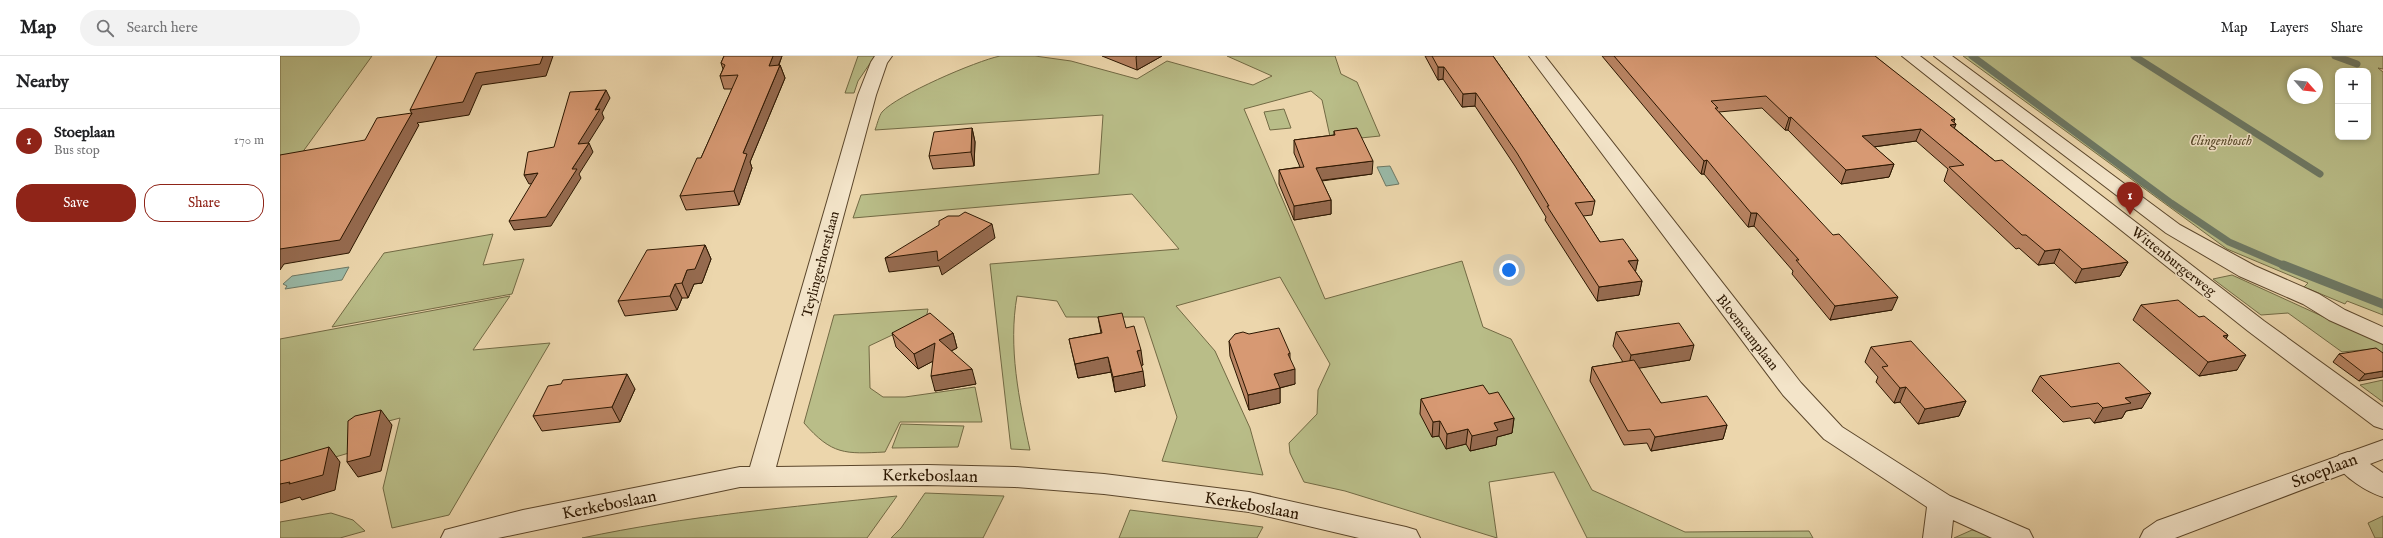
<!DOCTYPE html>
<html lang="en">
<head>
<meta charset="utf-8">
<style>
	body { margin:0; font-family:"IM FELL English",serif; background:#f2f2f2; color:#202124 }
	.controls { position:absolute; right:12px; top:12px; display:grid; overflow:hidden; border-radius:8px; box-shadow:0 2px 6px #0003 }
	.controls button { width:36px; height:36px; display:grid; place-items:center; padding:0; border:0; border-bottom:1px solid #e0e0e0; background:#fff; color:#202124; font:20px sans-serif }
	.compass { position:absolute; left:2007px; top:12px; width:36px; height:36px; border-radius:50%; background:#fff; box-shadow:0 2px 6px #0003; rotate:117deg }
	.you { position:absolute; left:1229px; top:214px; width:14px; height:14px; margin:-10px; border:3px solid #fff; border-radius:50%; background:#1a73e8; box-shadow:0 0 0 6px #1a73e833 }
	.badge { display:grid; place-items:center; width:26px; height:26px; border-radius:50%; background:#8f2418; color:#fff; font-size:13px; font-weight:700 }
	.pin { position:absolute; translate:-50% -33px; filter:drop-shadow(0 1px 2px #0008) }
	.pin::after { content:''; position:absolute; top:21px; width:14px; height:12px; background:inherit; clip-path:polygon(0 0,100% 0,50% 100%) }
	.list { margin:0; padding:0; list-style:none }
	h2 { display:flex; justify-content:space-between; align-items:center; height:52px; margin:0; padding:0 16px; font-size:17px }
	h2 small { font-size:13px; font-weight:400; color:#757577 }
	.list li { display:grid; grid-template-columns:26px 1fr auto; gap:12px; align-items:center; box-sizing:border-box; height:64px; padding:0 16px; border-top:1px solid #e0e0e0 }
	.list b { display:block; font-size:15px; white-space:nowrap }
	.list p { margin:0; font-size:13px; white-space:nowrap; color:#757577 }
	.list em { font-size:13px; font-style:normal; color:#757577 }
	.actions { display:flex; gap:8px; padding:12px 16px }
	.actions a { flex:1; padding:9px 0; border:1px solid #8f2418; border-radius:16px; text-align:center; font-size:14px; color:#8f2418 }
	.actions .main { background:#8f2418; color:#fff }
	.icon { flex:none; width:22px; height:22px; fill:none; stroke:currentColor; stroke-width:2; stroke-linecap:round; stroke-linejoin:round }
	.map { position:relative; flex:none; width:2103px; height:482px; overflow:hidden }
	header { display:flex; align-items:center; gap:24px; box-sizing:border-box; height:56px; padding:0 20px; background:#fff; border-bottom:1px solid #e0e0e0 }
	header strong { font-size:19px }
	nav { display:flex; gap:22px; margin-inline-start:auto; font-size:14px }
	.search { width:280px; height:36px; background:#f2f2f2; display:flex; align-items:center; gap:10px; box-sizing:border-box; padding:0 14px; border-radius:22px; color:#757577; font-size:15px }
	main { display:flex }
	aside { flex:1; background:#fff }
	.map>svg:first-child { display:block }
	.green { fill:#b9bd88; stroke:#726a44; fill-rule:evenodd }
	.water { fill:#99b9a7; stroke:#6d7864 }
	.lines { fill:none; stroke-linecap:round; stroke-linejoin:round }
	.stream-far1 { stroke:#6d7864; stroke-width:7 }
	.stream { stroke:#6d7864; stroke-width:9 }
	.minor-casing { stroke:#5b462b; stroke-width:2 }
	.tertiary-casing { stroke:#5b462b; stroke-width:2 }
	.minor { fill:#f3e4c9; fill-rule:evenodd }
	.tertiary { fill:#f3e4c9; fill-rule:evenodd }
	.wall { fill:#b98463; stroke:#2b1600 }
	.shaded-wall { fill:#966b50; stroke:#2b1600 }
	.building { fill:#d79973; stroke:#2b1600 }
	.labels { text-anchor:middle; stroke-width:3; stroke-linejoin:round; paint-order:stroke }
	.park-label { font-size:14px; font-style:italic; fill:#564829; stroke:#f3e4c9 }
	.street-label { font-size:14px; fill:#2b1600; stroke:#f3e4c9 }
	.near-street-label { font-size:17px; fill:#2b1600; stroke:#f3e4c9 }
</style>
</head>
<body>
<header>
<strong>Map</strong>
<div class="search"><svg class="icon" aria-label="search" viewBox="0 0 24 24"><circle cx="10" cy="10" r="6"/><path d="M15 15l6 6"/></svg>Search here</div>
<nav><a>Map</a><a>Layers</a><a>Share</a></nav>
</header>
<main>
<aside>
<h2>Nearby<small></small></h2>
<ul class="list">
<li><span class="badge">1</span><div><b>Stoeplaan</b><p>Bus stop</p></div><em>170 m</em></li>
</ul>
<div class="actions"><a class="main">Save</a><a>Share</a></div>
</aside>
<div class="map">
<svg width="2103" height="482" viewBox="0 0 2103 482">
	<rect width="100%" height="100%" fill="#ecd6ac"/>
	<filter id="stains"><feTurbulence type="fractalNoise" baseFrequency=".005" numOctaves="4"/><feColorMatrix values="0 0 0 0 .2 0 0 0 0 .09 0 0 0 0 .02 0 0 0 .5 -.17"/></filter>
	<radialGradient id="worn" r=".72"><stop offset=".6" stop-color="#630" stop-opacity="0"/><stop offset="1" stop-color="#630" stop-opacity=".3"/></radialGradient>
	<!-- green -->
	<path class="green" d="M0,0H92L14,108L0,110Z
		M578,0H595L578,25L574,37H565Z
		M720,0H755L791,5L857,23L887,5L973,29L992,20L947,0H1055L1061,18L1077,26L1100,80L1051,85L1042,44L1031,35L964,53L1045,243L1182,205L1203,271L1231,283L1312,434L1405,476L1529,475L1533,482H1307L1274,416L1209,426L1217,482L1065,435L1024,426L1010,397L1009,387L1037,358L1038,334L1050,308L1000,221L896,250L935,295L970,372L983,419L882,405L897,361L864,261H786L777,245L737,240C728,291 739,344 750,394L731,393L710,208L899,193L852,138L573,162L581,139L819,118L823,59L595,74C597,69 599,60 602,56C617,39 696,5 720,0Z
		M1683,0H2103V13L2098,12L2103,16V259L2067,245L2065,248L2024,231L2028,227L1947,193ZM2058,15H2088V81H2058ZM2013,18H2037V42H2013Z
		M1004,53L1011,72L990,74L984,56Z
		M213,178L203,209L244,203L232,238L52,271L104,197Z
		M1952,219L2079,277L2096,283L2103,289V302L2092,293L2062,296L2008,257L1981,259L1933,223Z
		M230,240L193,294L270,287L169,459L112,472L103,432L120,362L75,374L69,397L0,417V283Z
		M648,253L646,263L589,290L590,332L603,341H625L695,331L702,366H620L605,396C565,398 552,399 524,367L554,259Z
		M2103,324V346L2080,329Z
		M621,368L684,370L678,391L612,392Z
		M645,437L724,440L703,482H611L621,472Z
		M617,440L587,482H302C405,460 511,451 617,440Z
		M850,454L983,471L977,482H839Z
		M51,457L73,464L85,475L60,482H0V466Z
		M2103,460V482H2095L2088,467Z
		M1692,474L1721,482H1674Z"/>
	<!-- water -->
	<path class="water" d="M1110,110L1119,128L1106,130L1097,111Z
		M69,211L62,224L5,233L7,230L3,228L12,220Z"/>
	<g class="lines">
		<!-- stream-far1 -->
		<path class="stream-far1" d="M1692,0L1891,147L1949,186L2005,210
			M1854,0L2040,118
			M2055,0L2077,8"/>
		<!-- stream -->
		<path class="stream" d="M2003,209L2103,248"/>
		<!-- minor casing -->
		<g class="minor-casing">
			<path id="minor" d="M595,0H612L607,7L596,39L496,411L647,409L735,411L824,418L969,436L1126,471L1136,474L1140,482H1079L969,456L824,438L735,431L647,429L460,431L218,482H161L165,474L243,454L460,411H470L578,39L591,6Z
				M1249,0H1265L1521,327L1562,371L1670,440L1749,474L1753,482H1712L1673,464L1671,482H1643L1647,451L1544,383L1503,339Z
				M1622,0H1640L1984,265L2103,351V373L2094,370L1968,275Z
				M2068,396L2077,399L2103,417V441C2087,436 2063,421 2055,406L2059,399Z"/>
		</g>
		<!-- tertiary casing -->
		<g class="tertiary-casing">
			<path id="tertiary" d="M1654,0H1672L1900,169L1975,210L2039,238L2065,254L2103,271V288L2049,264L2023,248L1959,220L1886,177Z
				M2103,384V403L1895,482H1860L1864,474L1877,465Z"/>
		</g>
		<!-- minor -->
		<use href="#minor" class="minor"/>
		<!-- tertiary -->
		<use href="#tertiary" class="tertiary"/>
	</g>
	<!-- wall -->
	<path class="wall" d="M444,0H502L499,9H500L505,22L470,106L472,112L459,149L406,154L400,140L421,102L452,33H444L440,20L443,13L441,7Z
		M822,0H882L857,14Z
		M1145,0H1213L1315,145L1312,159L1303,160L1320,186L1358,204L1355,215L1362,225L1359,239L1317,245L1265,164L1266,161L1235,110L1195,50L1182,51L1163,23L1158,24Z
		M1322,0H1595L1676,68L1674,72L1715,105L1848,206L1840,220L1795,227L1774,207L1758,209L1739,192L1736,193L1664,125L1668,113L1636,85L1594,91L1614,108L1609,121L1561,128L1508,74H1505L1482,52L1439,56L1612,254L1550,264L1512,218L1513,215L1474,170L1468,171L1424,118H1421L1402,96Z
		M692,72L695,86L694,110L653,113L649,100Z
		M1054,75L1092,118L1042,125L1051,144V158L1014,164L999,128V114L1020,111L1014,97V84L1054,79Z
		M425,189L431,203L422,227L414,228L408,242H402L397,254L345,260L338,245Z
		M1861,249L1919,261L1948,279L1946,283L1957,314L1919,320L1853,264Z
		M818,261L846,272L863,309H861L865,330L835,336L831,316L798,322L789,283L821,277Z
		M1336,276L1410,304L1358,312L1381,347L1447,369L1443,383L1371,395L1367,387L1344,389L1310,325L1312,311L1343,306L1333,290Z
		M612,277H673L677,292L671,295L696,328L655,335L653,305L638,313L616,291Z
		M949,285L1010,297V303L1015,328L1000,332V347L969,354L950,300Z
		M1591,291L1686,345L1679,360L1638,368L1620,346L1614,347L1596,326L1598,321L1585,306Z
		M2103,297L2079,325L2053,306L2059,298Z
		M1760,320L1862,352L1846,355L1842,362L1814,367L1810,362L1783,366L1752,335Z
		M355,333L340,366L262,375L253,360Z
		M1209,338L1234,362L1232,377L1217,381L1216,389L1190,395L1186,388L1166,393L1159,380L1152,381L1140,358L1141,343Z"/>
	<!-- shaded-wall -->
	<path class="shaded-wall" d="M263,0H273L266,20L202,29L189,59L137,67L139,69L69,197L4,208L0,214V193L132,58L130,54L196,17Z
		M493,0H502L493,23L489,10Z
		M857,0H882L857,14L856,1Z
		M500,9L505,22L470,106L472,112L459,149L454,135L463,97Z
		M1158,11H1164L1163,23L1158,24Z
		M326,34L330,42L322,57L324,62L302,97L298,88Z
		M1196,37L1195,50L1182,51L1183,38Z
		M1511,61L1508,74H1505L1509,62Z
		M1675,63L1673,69L1676,68L1671,81V64Z
		M692,72L695,86L694,110L691,96Z
		M1641,73L1636,85L1578,93L1582,80Z
		M309,87L313,96L299,118L301,122L271,170L234,174L229,165L292,113Z
		M1427,104L1424,118H1421L1424,105Z
		M1093,105L1092,118L1036,125V112Z
		M1614,108L1609,121L1561,128L1566,114Z
		M258,117L263,126L249,128L244,119Z
		M1051,144V158L1014,164V150Z
		M1471,157H1477L1474,170L1468,171Z
		M712,168L715,182L662,219L659,210L609,216L605,202Z
		M425,189L431,203L422,227L414,228L408,242L402,227L407,214Z
		M1780,193L1774,207L1758,209L1765,195Z
		M1358,204L1355,218L1348,205Z
		M1848,206L1840,220L1795,227L1802,213Z
		M1362,225L1359,239L1317,245L1319,231Z
		M395,228L402,242L397,254L390,240Z
		M1618,241L1612,254L1550,264L1555,250Z
		M673,277L677,292L663,299L659,284Z
		M1948,279L1939,294L1943,280Z
		M655,287L659,302L638,313L634,298Z
		M1414,289L1410,304L1348,314L1351,299Z
		M861,294L863,309L859,310L857,295Z
		M1966,299L1957,314L1919,320L1928,306Z
		M828,301L831,316L798,322L795,308Z
		M692,313L696,328L655,335L651,320Z
		M1015,313V328L995,333L994,318Z
		M863,315L865,330L835,336L833,321Z
		M2103,315V321L2079,325L2085,318Z
		M347,318L355,333L340,366L332,351Z
		M1626,331L1620,346L1614,347L1620,332Z
		M1000,332V347L969,354L968,339Z
		M1871,337L1862,352L1846,355L1842,362L1814,367L1823,352L1845,342Z
		M1686,345L1679,360L1638,368L1645,353Z
		M101,354L112,369L101,415L78,421L67,406Z
		M1234,362L1232,377L1217,381L1216,389L1190,395L1192,380L1214,367Z
		M1160,365L1159,380L1152,381L1153,366Z
		M1447,369L1443,383L1371,395L1375,381Z
		M1188,373L1186,388L1166,393L1167,378Z
		M49,391L60,406L55,434L22,444L20,441L0,447V428Z"/>
	<!-- building -->
	<path class="building" d="M157,0H263L260,8L196,17L183,46L130,54Z
		M444,0H493L489,10L500,9L463,97L467,98L454,135L400,140L417,102H421L458,19L440,20L445,9L441,7Z
		M1152,0H1213L1315,145L1295,147L1320,186L1343,183L1358,204L1348,205L1362,225L1319,231L1267,150H1269L1237,97L1196,37L1183,38L1164,11H1158Z
		M1334,0H1595L1675,63L1671,64L1676,68L1670,69L1715,105L1722,104L1848,206L1802,213L1780,193L1765,195L1746,179H1742L1669,111L1684,109L1641,73L1582,80L1614,108L1566,114L1511,61L1509,62L1486,40L1431,45L1438,52H1435L1553,179L1559,178L1618,241L1555,250L1516,204H1519L1477,157H1471L1427,104L1424,105L1405,83Z
		M326,34L315,54L320,53L298,88L309,87L292,113H297L266,161L229,165L258,117L244,119L248,96L274,91L290,36Z
		M132,57L60,184L0,193V99L85,84L97,62Z
		M692,72L691,96L649,100L654,76Z
		M1077,72L1093,105L1036,112L1051,144L1014,150L999,114L1024,111L1014,84L1055,79L1054,75Z
		M685,156L712,168L658,205L657,195L605,202L659,169V165L668,160H679Z
		M425,189L415,213L407,214L402,227L395,228L390,240L338,245L367,194Z
		M1898,244L1919,261L1924,260L1948,279L1943,280L1966,299L1928,306L1861,249Z
		M650,257L673,277L659,284L692,313L651,320L655,287L634,298L612,277Z
		M842,257L846,272L854,270L861,294L857,295L863,315L833,321L828,301L795,308L789,283L822,277L818,261Z
		M1399,267L1414,289L1351,299L1336,276Z
		M999,272L1010,297L1008,298L1015,313L994,318L1000,332L968,339L949,285L955,278L963,276L969,278Z
		M1631,285L1686,345L1645,353L1626,331L1620,332L1602,311L1608,310L1591,291Z
		M2096,292L2103,297V315L2085,318L2059,298Z
		M1354,304L1381,347L1427,340L1447,369L1375,381L1370,373L1348,375L1312,311Z
		M1839,307L1871,337L1845,342L1851,347L1823,352L1818,347L1791,351L1760,320Z
		M347,318L332,351L253,360L268,330L281,328L283,324Z
		M1203,329L1209,338L1218,336L1234,362L1214,367L1218,374L1192,380L1188,373L1167,378L1160,365L1153,366L1141,343Z
		M101,354L90,400L67,406L68,365L75,360Z
		M49,391L43,419L9,428L10,426L0,428V405Z"/>
	<g class="labels">
		<!-- park labels -->
		<g class="park-label">
			<text x="1941" y="89">Clingenbosch</text>
		</g>
		<!-- street labels -->
		<g class="street-label">
			<text transform="translate(1894 205) rotate(38)" y="5">Wittenburgerweg</text>
			<text transform="translate(540 208) rotate(-75)" y="5">Teylingerhorstlaan</text>
			<text transform="translate(1468 276) rotate(52)" y="5">Bloemcamplaan</text>
		</g>
		<!-- near-street labels -->
		<g class="near-street-label">
			<text transform="translate(2044 414) rotate(-21)" y="6">Stoeplaan</text>
			<text transform="translate(650 419) rotate(1)" y="6">Kerkeboslaan</text>
			<text transform="translate(329 448) rotate(-11)" y="6">Kerkeboslaan</text>
			<text transform="translate(972 449) rotate(10)" y="6">Kerkeboslaan</text>
		</g>
	</g>
	<rect width="100%" height="100%" filter="url(#stains)"/>
	<rect width="100%" height="100%" fill="url(#worn)"/>
</svg>
<div class="controls">
<button>+</button>
<button>−</button>
</div>
<svg class="compass" viewBox="-18 -18 36 36"><path d="M0-13l5 13h-10z" fill="#e53935"/><path d="M0 13l5-13h-10z" fill="#757577"/></svg>
<div class="you"></div>
<div class="pin badge" style="left:1850px;top:159px">1</div>
</div>
</main>
</body>
</html>
